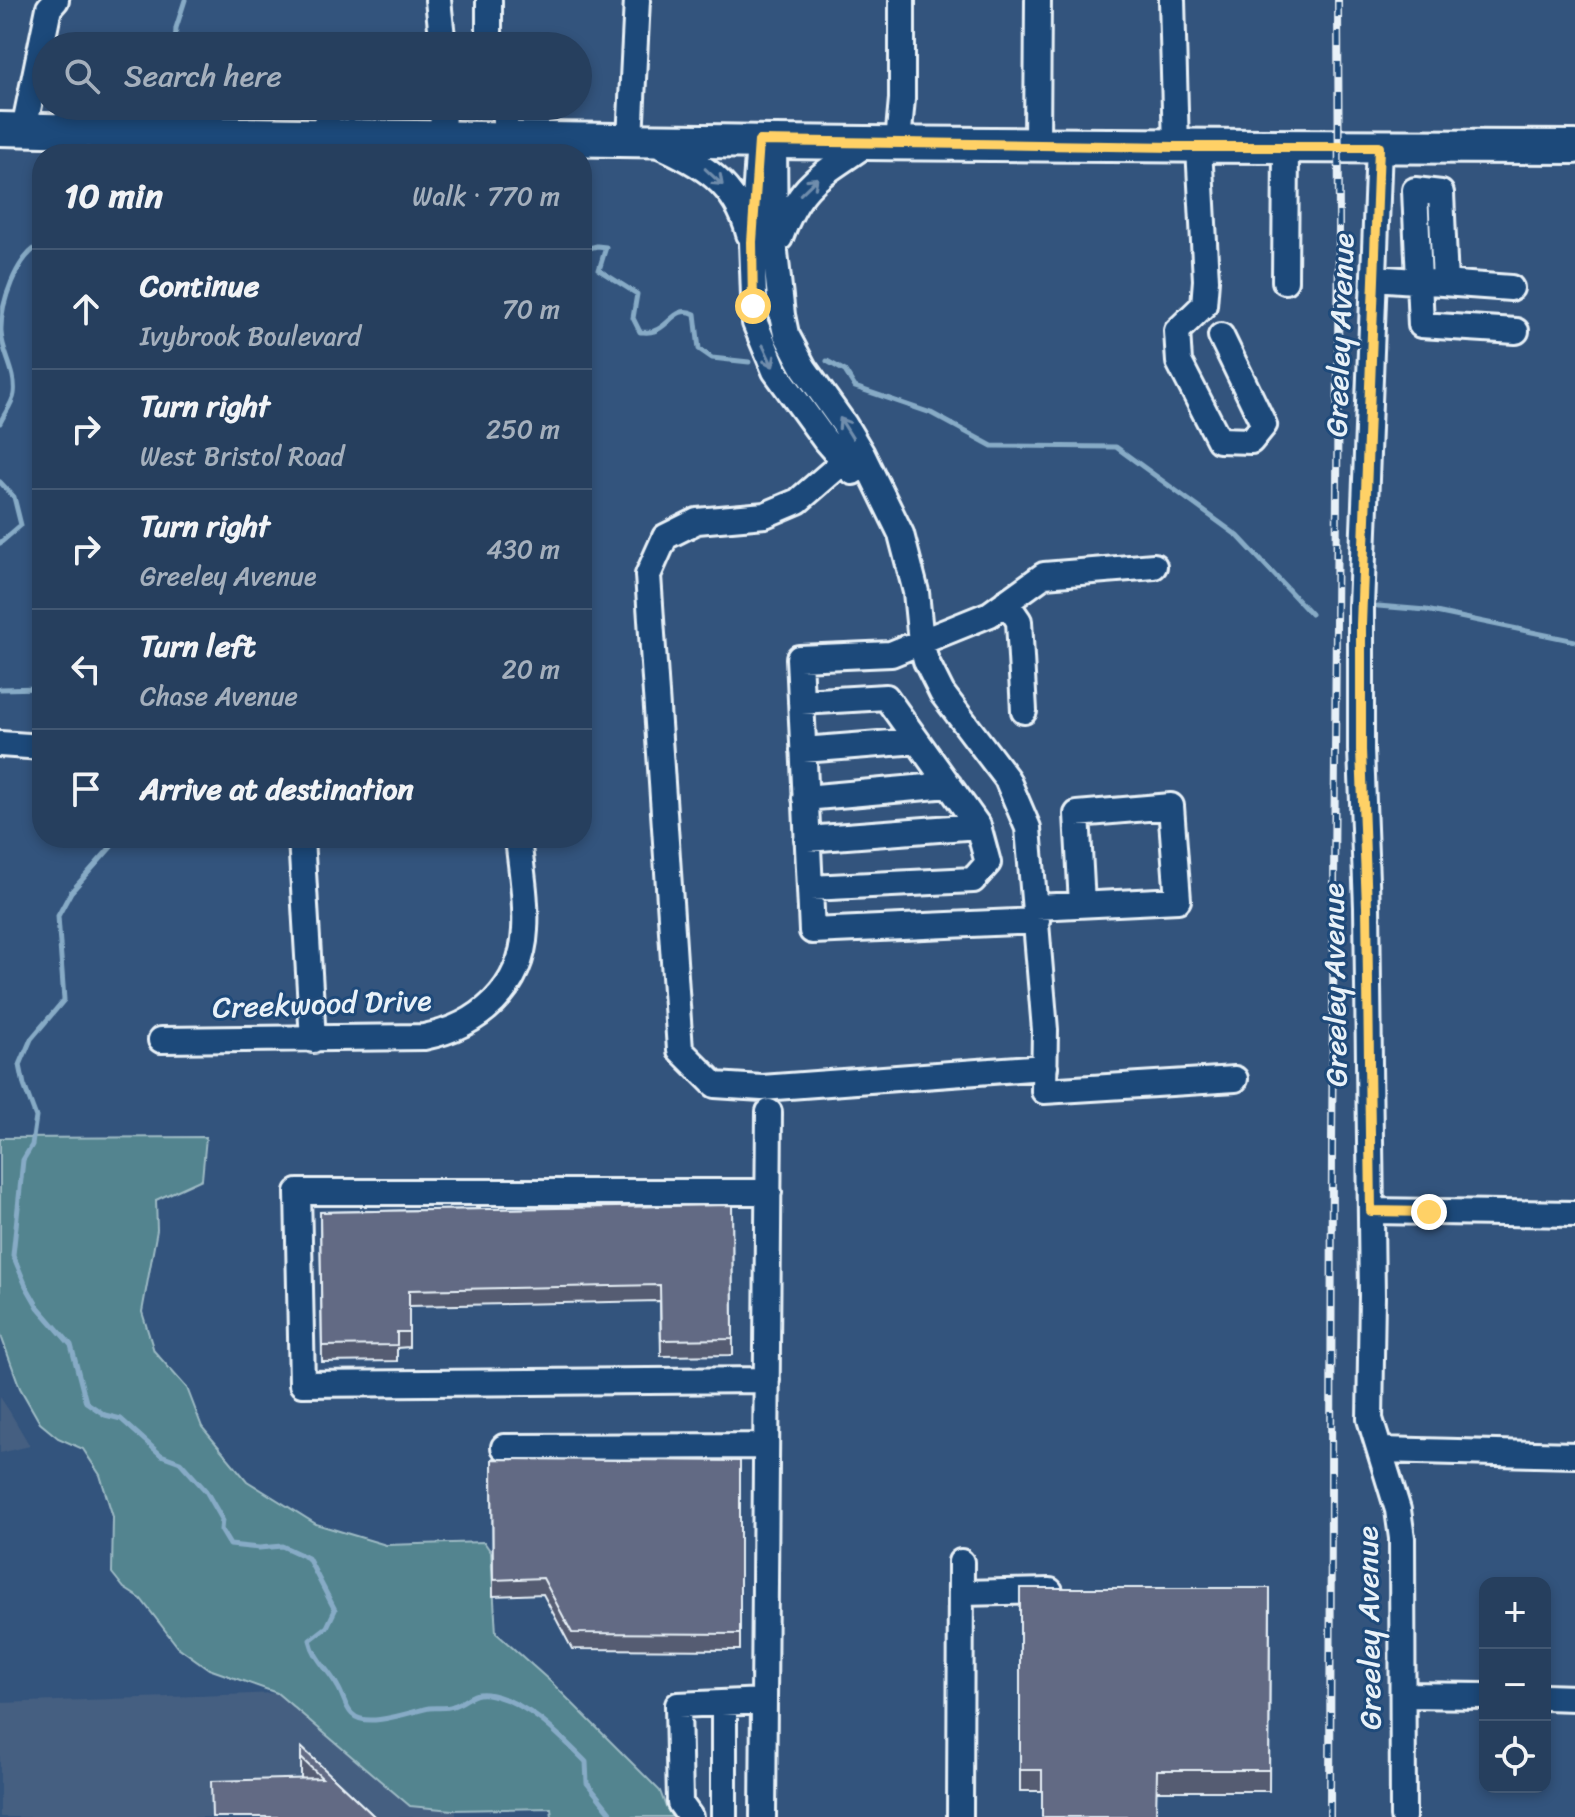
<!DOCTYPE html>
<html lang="en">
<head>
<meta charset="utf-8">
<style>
	body { margin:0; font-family:Sriracha,sans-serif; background:#2e4664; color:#f1f3f6 }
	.controls { position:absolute; right:24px; bottom:24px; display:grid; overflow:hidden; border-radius:16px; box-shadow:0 4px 12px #0003 }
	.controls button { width:72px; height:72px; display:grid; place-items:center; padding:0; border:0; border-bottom:2px solid #425873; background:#263f5e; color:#f1f3f6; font:40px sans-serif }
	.stop { position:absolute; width:24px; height:24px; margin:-18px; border:6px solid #ffd166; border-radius:50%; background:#fff }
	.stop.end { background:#ffd166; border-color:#fff; box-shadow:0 2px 8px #0008 }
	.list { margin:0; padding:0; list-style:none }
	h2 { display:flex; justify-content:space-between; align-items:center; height:104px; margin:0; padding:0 32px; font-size:34px }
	h2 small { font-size:26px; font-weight:400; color:#a4afbc }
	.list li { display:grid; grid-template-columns:52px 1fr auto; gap:24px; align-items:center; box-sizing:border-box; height:120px; padding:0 32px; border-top:2px solid #425873 }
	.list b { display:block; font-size:30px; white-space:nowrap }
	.list p { margin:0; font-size:26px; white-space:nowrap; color:#a4afbc }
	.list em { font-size:26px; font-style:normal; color:#a4afbc }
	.icon { flex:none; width:44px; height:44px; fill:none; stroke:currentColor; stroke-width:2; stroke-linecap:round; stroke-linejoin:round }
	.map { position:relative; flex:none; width:1575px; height:1817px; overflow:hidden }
	.search { position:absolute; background:#263f5e; box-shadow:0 4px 12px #0003; left:32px; top:32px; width:560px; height:88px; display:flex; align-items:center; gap:20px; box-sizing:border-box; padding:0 28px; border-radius:44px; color:#a4afbc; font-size:30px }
	.panel { position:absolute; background:#263f5e; box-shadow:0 4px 12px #0003; left:32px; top:144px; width:560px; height:704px; border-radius:32px }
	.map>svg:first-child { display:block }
	.built { fill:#445e81 }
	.green { fill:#52848f; stroke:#9dbac4; stroke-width:2 }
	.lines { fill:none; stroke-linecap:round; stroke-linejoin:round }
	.stream { stroke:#87abc6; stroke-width:5 }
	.minor-casing { stroke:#e8f1f8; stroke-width:30 }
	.major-casing { stroke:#e8f1f8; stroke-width:38 }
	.minor { stroke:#1f4a7a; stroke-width:24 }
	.major { stroke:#1f4a7a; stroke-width:32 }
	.rail-casing { stroke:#e8f1f8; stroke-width:8 }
	.rail { stroke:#1f4a7a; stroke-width:5; stroke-dasharray:15; stroke-linecap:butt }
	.wall { fill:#545c72; stroke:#e8f1f8; stroke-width:2 }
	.building { fill:#626b84; stroke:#e8f1f8; stroke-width:2 }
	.oneway { stroke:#6f8dac }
	.route { stroke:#ffd166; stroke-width:10 }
	.labels { text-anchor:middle; stroke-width:6; stroke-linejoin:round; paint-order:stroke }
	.street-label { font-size:30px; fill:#e8f1f8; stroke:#1f4a7a }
</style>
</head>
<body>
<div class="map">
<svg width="1575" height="1817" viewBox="0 0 1575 1817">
	<rect width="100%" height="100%" fill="#33547d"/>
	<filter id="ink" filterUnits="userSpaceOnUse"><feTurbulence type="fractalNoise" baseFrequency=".0125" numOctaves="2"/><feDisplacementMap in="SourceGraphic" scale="16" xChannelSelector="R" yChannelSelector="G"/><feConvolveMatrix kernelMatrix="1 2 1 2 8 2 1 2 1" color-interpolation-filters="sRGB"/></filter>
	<g filter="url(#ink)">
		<!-- built -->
		<path class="built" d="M0,1397L10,1412L30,1446L0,1453Z
			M277,1693L410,1806L456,1810V1817H0V1703Z"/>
		<!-- green -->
		<path class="green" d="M206,1137L202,1179L156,1200L157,1230L142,1312L154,1351L187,1388L202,1427L247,1481L316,1524L386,1545L484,1542L491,1552L496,1633L551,1682L660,1791L666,1807L672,1817H552L551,1808L452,1810L410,1806L277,1693L209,1669L178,1647L141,1599L124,1588L112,1573L113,1517L100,1475L83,1449L58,1438L40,1423L20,1388L0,1333V1138Z"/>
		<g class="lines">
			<!-- stream -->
			<path class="stream" d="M175,46L176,28L185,0
				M170,106L173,120
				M196,149L238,154
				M153,154L161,149L171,148
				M589,248L597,246L606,247L599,270L637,294L633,318L640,332C645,332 650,333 654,331C670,326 676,304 695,314L699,349L712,358L749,362
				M827,361L845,371L855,387L931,413L992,446L1116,447L1238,536L1311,614
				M0,423C4,414 13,403 14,394C17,372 2,353 1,332C0,305 16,256 42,244
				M0,482L14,497L21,525L0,543
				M1378,606L1426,610L1575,641
				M0,689L42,688
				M112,838L111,847L71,892L58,916L64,1000L31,1039L20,1065L24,1085L36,1117L32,1145L23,1160L13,1255L26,1286L38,1307L71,1345L86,1402L105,1415L121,1419L161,1455L180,1462L206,1491L222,1519L221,1530L230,1545L259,1548L282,1546L308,1558L335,1610L327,1627L310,1640C314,1659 329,1670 338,1687C343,1695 345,1707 352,1714C366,1729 410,1712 429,1708C436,1707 446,1709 453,1706C469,1701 471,1690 492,1695C530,1704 559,1735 586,1762L587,1783L614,1817"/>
			<!-- minor casing -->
			<g class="minor-casing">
				<path id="minor" d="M438,0L443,46
					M489,0V36L495,46
					M1172,0L1176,147
					M325,106L332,154
					M505,106V138
					M24,129L49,8L56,0
					M442,138L443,106
					M630,139L637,0
					M759,141L752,242L755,323L775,371L825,440L853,472
					M774,141L775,252L782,315L786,334L804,368L844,424L862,454L901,534L916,592L921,642L926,661L942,693L1007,779L1028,828L1045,1030L1044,1091L1235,1079
					M898,142L902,99V0
					M657,144C702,164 736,183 749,234
					M1037,144L1038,0
					M1199,147L1206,280L1204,305L1177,331L1179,362L1219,440L1251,441L1264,425L1221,336
					M1379,147L1361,607V750L1367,907L1372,1296L1370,1419L1398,1510L1402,1538L1403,1817
					M780,238C801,180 823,175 869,142
					M1374,278L1511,288
					M1285,281L1286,148
					M1445,283L1441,193L1415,190L1421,325L1516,331
					M843,462L798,501L765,515L697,521L665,537L648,575L680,1050L715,1085L762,1088L1045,1067
					M1006,602L1019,621L1024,711
					M801,702L886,697L978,826L988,863L973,880L810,888
					M0,744L42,747
					M803,750L917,741
					M805,798L949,785
					M301,838L313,1040
					M807,839L978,826
					M1036,907L1178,900L1171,806L1077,814L1082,904
					M1037,921L812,931L799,658L891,654L990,614L1044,575L1154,566
					M161,1040L424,1037C479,1026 522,989 525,930C527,900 521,868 518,838
					M1371,1211L1575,1214
					M767,1380L302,1384L298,1192H769
					M504,1447L766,1446
					M1380,1450L1575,1455
					M961,1593L1050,1591
					M1403,1695L1485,1696
					M1545,1697L1575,1698
					M724,1703V1817
					M690,1817L680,1803L678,1705L764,1701
					M763,1817L769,1112
					M960,1817L961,1562"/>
			</g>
			<!-- major casing -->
			<g class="major-casing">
				<path id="major" d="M0,129C525,141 1050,146 1575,147"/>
			</g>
			<!-- minor -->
			<use href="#minor" class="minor"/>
			<!-- major -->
			<use href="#major" class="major"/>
			<!-- rail casing -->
			<g class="rail-casing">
				<path id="rail" d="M1330,1817L1332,1148L1339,228L1338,0"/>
			</g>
			<!-- rail -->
			<use href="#rail" class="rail"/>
		</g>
		<!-- wall -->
		<path class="wall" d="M732,1205L733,1355L661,1356L660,1301L409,1306V1347L397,1348V1361L322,1362L320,1212Z
			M492,1459L740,1461V1650L572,1649L543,1594L493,1596Z
			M1020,1588H1270L1269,1791H1020Z
			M301,1747L375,1817L301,1778Z"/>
		<!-- building -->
		<path class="building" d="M732,1205L733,1339L661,1340L660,1285L409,1290V1332H397V1345L322,1346L320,1212Z
			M492,1459L740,1461V1634L572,1633L543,1578L493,1580Z
			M1020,1588H1270L1269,1770H1157L1156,1817H1042V1770H1020Z
			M301,1747L375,1817H212L211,1781L322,1778L301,1758Z"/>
		<!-- one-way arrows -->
		<defs><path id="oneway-shaft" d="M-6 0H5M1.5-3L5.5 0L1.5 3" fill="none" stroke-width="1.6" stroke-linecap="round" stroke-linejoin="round" transform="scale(2)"/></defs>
		<g class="oneway">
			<use href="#oneway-shaft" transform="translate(714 177) rotate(43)"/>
			<use href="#oneway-shaft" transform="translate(809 186) rotate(-44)"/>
			<use href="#oneway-shaft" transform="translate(768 356) rotate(65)"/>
			<use href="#oneway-shaft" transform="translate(846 428) rotate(-122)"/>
		</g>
	</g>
	<g class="lines" filter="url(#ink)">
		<!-- route -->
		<path class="route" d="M753,306L752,242L759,141L1176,147H1379L1361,625V750L1367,907L1371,1211L1429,1212"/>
	</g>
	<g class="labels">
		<!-- street labels -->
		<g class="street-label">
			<text transform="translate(1340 335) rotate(-88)" y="10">Greeley Avenue</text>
			<text transform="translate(1335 985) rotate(-91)" y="10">Greeley Avenue</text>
			<text transform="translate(322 1004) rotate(-2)" y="10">Creekwood Drive</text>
			<text transform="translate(1369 1628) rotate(-91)" y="10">Greeley Avenue</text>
		</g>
	</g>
</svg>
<div class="controls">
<button>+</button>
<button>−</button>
<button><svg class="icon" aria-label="locate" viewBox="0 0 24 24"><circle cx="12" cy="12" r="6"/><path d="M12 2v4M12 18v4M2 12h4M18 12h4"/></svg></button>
</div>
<div class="stop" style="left:753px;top:306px"></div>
<div class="stop end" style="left:1429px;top:1212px"></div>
<div class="search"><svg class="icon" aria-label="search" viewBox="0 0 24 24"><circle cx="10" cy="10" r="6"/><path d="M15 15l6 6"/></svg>Search here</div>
<section class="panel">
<h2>10 min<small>Walk · 770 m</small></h2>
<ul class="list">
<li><svg class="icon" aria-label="ahead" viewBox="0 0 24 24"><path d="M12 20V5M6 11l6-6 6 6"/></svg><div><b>Continue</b><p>Ivybrook Boulevard</p></div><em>70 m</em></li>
<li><svg class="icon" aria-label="right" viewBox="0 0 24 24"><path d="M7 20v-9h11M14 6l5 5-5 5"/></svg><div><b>Turn right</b><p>West Bristol Road</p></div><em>250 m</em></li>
<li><svg class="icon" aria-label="right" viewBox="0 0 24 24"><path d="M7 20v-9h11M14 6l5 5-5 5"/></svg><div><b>Turn right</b><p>Greeley Avenue</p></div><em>430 m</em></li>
<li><svg class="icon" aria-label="left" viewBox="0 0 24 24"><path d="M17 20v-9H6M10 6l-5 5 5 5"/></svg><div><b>Turn left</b><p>Chase Avenue</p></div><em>20 m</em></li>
<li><svg class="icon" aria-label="arrive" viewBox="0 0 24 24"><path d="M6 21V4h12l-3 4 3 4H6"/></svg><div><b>Arrive at destination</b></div></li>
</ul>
</section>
</div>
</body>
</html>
